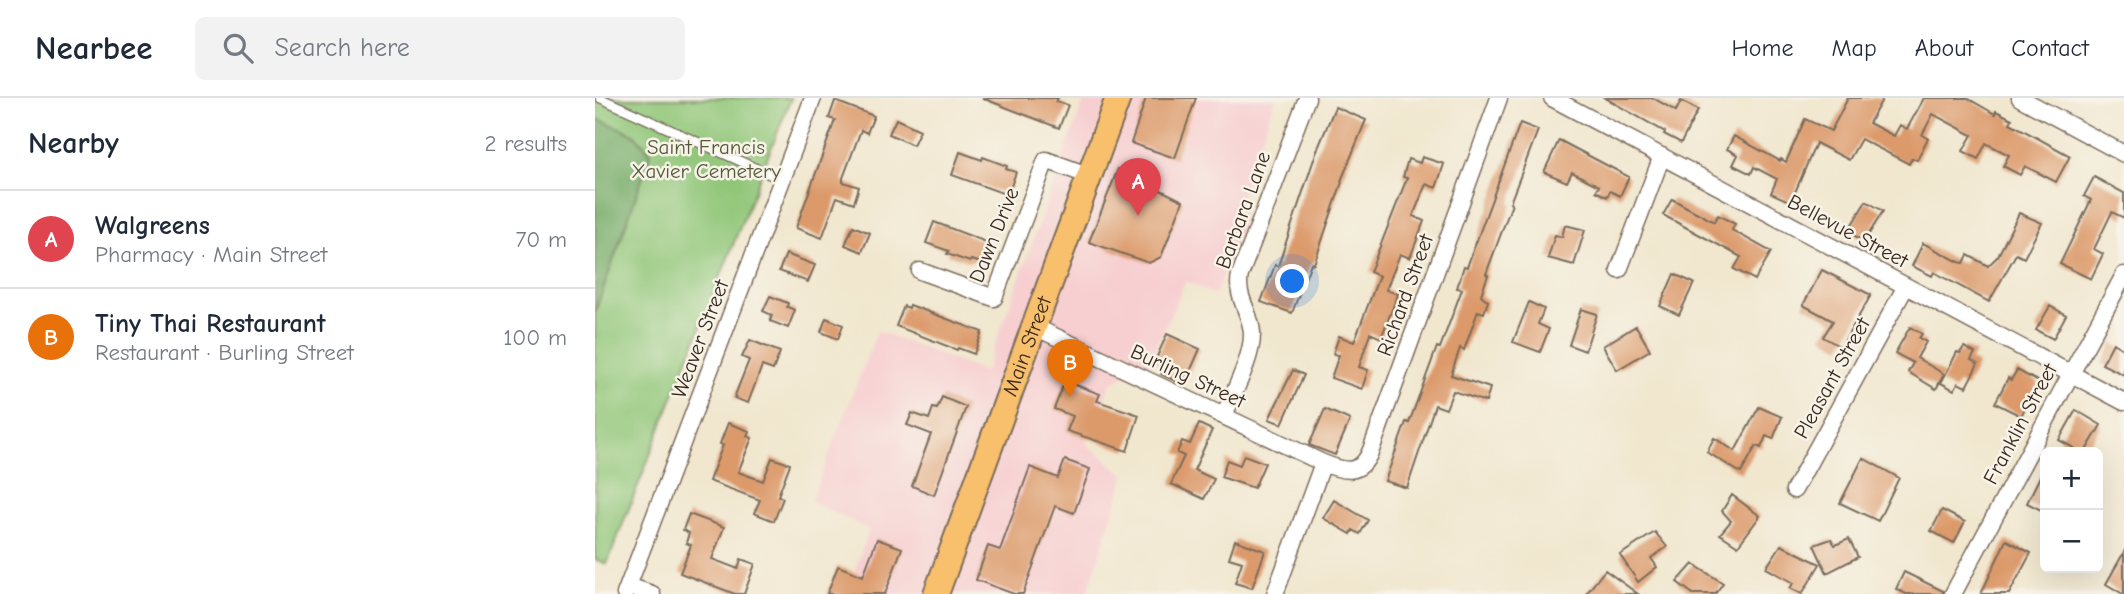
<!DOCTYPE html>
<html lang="en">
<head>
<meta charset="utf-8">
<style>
	body { margin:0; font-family:"Comic Neue",sans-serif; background:#f2f2f3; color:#1f2937 }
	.controls { position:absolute; right:21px; bottom:21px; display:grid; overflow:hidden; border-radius:10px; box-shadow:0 7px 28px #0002 }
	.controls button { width:63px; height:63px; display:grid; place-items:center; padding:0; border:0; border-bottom:2px solid #e0e1e3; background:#fff; color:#1f2937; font:35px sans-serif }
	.you { position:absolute; left:698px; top:184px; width:24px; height:24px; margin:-18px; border:5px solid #fff; border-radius:50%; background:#1a73e8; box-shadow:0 0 0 10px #1a73e833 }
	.badge { display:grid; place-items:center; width:46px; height:46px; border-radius:50%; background:#c8321e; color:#fff; font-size:23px; font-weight:700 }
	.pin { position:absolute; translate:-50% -58px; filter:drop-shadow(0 2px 4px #0008) }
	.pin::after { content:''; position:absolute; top:37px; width:24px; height:21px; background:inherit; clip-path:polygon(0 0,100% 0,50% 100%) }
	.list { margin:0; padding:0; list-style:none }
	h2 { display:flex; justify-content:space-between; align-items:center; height:91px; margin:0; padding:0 28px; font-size:30px }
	h2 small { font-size:23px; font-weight:400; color:#747a83 }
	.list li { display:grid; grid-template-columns:46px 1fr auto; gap:21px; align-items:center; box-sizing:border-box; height:98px; padding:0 28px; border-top:2px solid #e0e1e3 }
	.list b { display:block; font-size:26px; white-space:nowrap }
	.list p { margin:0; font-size:23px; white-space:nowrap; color:#747a83 }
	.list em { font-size:23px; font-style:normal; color:#747a83 }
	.icon { flex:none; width:38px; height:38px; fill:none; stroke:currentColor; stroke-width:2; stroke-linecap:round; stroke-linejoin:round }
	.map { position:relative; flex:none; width:1529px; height:496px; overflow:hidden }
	header { display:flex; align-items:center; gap:42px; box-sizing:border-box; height:98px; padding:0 35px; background:#fff; border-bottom:2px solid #e0e1e3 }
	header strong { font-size:33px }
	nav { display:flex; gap:38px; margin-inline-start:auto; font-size:24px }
	.search { width:490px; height:63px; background:#f2f2f3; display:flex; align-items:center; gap:18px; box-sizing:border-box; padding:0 24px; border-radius:10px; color:#747a83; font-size:26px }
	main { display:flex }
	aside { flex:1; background:#fff }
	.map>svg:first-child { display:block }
	.built { fill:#f7cfd0 }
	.green { fill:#90c678; stroke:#66784b; stroke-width:2 }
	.forest { fill:#74ab68; stroke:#586a43; stroke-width:2 }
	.building { fill:#dc9a6b }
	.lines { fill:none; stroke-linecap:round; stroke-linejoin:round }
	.lane-casing { stroke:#7b6c5c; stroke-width:11 }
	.street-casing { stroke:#7b6c5c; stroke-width:19 }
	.primary-casing { stroke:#7b6c5c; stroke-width:28 }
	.lane { stroke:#fff; stroke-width:8 }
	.street { stroke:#fff; stroke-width:16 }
	.primary { stroke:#f8bf6c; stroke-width:24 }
	.labels { text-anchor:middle; stroke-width:5; stroke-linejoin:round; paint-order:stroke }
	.park-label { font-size:21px; fill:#545939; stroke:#f7f3e8 }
	.street-label { font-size:21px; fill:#3b2a1e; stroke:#f7f3e8 }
</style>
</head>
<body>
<header>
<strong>Nearbee</strong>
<div class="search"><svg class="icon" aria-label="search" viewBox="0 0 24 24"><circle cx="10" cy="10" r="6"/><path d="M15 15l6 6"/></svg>Search here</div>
<nav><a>Home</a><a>Map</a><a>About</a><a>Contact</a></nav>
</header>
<main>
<aside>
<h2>Nearby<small>2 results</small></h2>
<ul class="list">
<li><span class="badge" style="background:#e0444e">A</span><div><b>Walgreens</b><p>Pharmacy · Main Street</p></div><em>70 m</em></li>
<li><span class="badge" style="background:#e8710a">B</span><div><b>Tiny Thai Restaurant</b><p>Restaurant · Burling Street</p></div><em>100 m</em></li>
</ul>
</aside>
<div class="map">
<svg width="1529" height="496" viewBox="0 0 1529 496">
	<rect width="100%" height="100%" fill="#f7f3e8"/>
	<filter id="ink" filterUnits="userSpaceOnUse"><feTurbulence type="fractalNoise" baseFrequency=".0143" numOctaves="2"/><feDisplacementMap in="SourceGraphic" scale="14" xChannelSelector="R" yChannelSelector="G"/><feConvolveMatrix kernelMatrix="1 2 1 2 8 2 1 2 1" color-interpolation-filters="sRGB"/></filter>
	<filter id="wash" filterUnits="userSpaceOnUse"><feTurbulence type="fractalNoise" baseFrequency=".00686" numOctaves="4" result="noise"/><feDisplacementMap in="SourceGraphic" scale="28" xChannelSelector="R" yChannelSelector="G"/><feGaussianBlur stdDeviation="1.57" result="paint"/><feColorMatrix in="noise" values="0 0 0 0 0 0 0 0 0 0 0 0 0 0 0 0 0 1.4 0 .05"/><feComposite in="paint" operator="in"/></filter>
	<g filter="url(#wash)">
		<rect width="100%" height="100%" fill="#f1e7cf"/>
		<!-- built -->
		<path class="built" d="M490,0H681L646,98L647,127L620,197L591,183L553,267L516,284L491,345L530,377L492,496H264L253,492L274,432L216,403L282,233L390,274Z"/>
		<!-- green -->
		<path class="green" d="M0,0H196L12,466L0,461V214L56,55L39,36L0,20Z"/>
		<!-- forest -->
		<path class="forest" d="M0,20L39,36L56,55L0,214Z"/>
		<g id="blocks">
			<!-- building -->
			<path class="building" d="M387,0H463L461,3L473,7L464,30Z
				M551,0H601L580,60L536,45Z
				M1010,0H1058L1081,13L1086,3L1103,12L1086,45L1069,36L1070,34Z
				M1253,0H1288L1274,25L1299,38L1305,27L1312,31L1329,0H1372L1400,16L1401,13L1417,21L1415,25L1475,58L1461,84L1430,68L1425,77L1408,68L1414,57L1391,45L1383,61L1368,53L1377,37L1338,16L1327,37L1333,40L1322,62L1317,60L1314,66L1266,41L1254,62L1221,45L1196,104L1176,95L1182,81L1159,69L1156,76L1138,67L1143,57L1132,51L1139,38L1185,63L1186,61L1191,64L1210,21L1236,33Z
				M240,3L279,18L272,35L266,32L248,80V84L264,89L259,105L242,99L227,140L201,130L240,22L234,20Z
				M740,9L771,22L746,83L747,84L719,166L716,165L697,215L666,204L680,167L683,168L721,55Z
				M301,21L325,32L318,47L294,36Z
				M925,25L943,32L915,105L917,106L891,176L893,177L886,197L893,203L889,215L883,213L869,252L865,250L856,277L895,290L891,304L858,293L851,311L840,307L812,390L790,383L811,324L814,325L842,249L845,250L867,191L862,190L869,168L872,169Z
				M964,42L1034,79L1025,98L1015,93L1012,99L1001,93L1004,88L977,74L972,84L949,74Z
				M365,54L387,62L388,59L412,68L411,71L421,74L413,97L357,77Z
				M827,59L849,66L841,90L831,86L818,118L829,123L815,160L805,156L791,192L803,196L786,240L775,235L764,269L773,272L767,291L736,280L744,257L738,256L744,238L759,244L784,178L775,174L812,80L808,79L813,61L825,65Z
				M523,71L588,103L566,159L554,165L494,144Z
				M1499,79L1529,95V120L1517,114L1499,151L1508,156L1496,181L1465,166L1496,102L1489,98Z
				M1077,101L1119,124L1123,117L1140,126L1137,132L1176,154L1160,182L1139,171L1146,159L1068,117Z
				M1271,103L1288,113L1269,144L1253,133Z
				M1424,115L1447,125L1429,160L1421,156L1394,204L1339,174L1337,178L1317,168L1328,145L1364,164L1369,165L1373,157L1393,168L1403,158Z
				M339,124L394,145L387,165L376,162L375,164L352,156L354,153L331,145Z
				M970,127L990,132L979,167L953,160L960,137L967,139Z
				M258,128L275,135L267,154L250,147Z
				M191,156L220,167L213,184L184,173Z
				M1227,172L1276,197L1246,249L1228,239L1238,223L1208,207Z
				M1079,176L1099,185L1084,217L1065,208Z
				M175,198L193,205L192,209L200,212L193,230L175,223L177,217L168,213Z
				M934,204L949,211L943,226L954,231L945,254L918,244Z
				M315,207L387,234L379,256L363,250L362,252L301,228L309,208L314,210Z
				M1455,208L1471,217L1458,241L1441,232Z
				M986,211L1002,216L990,253L974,247Z
				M231,220L248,227L243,241L226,234Z
				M1041,228L1055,252L1022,272L1008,248Z
				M1315,229L1327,236L1324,240L1331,244L1322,260L1349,276L1341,291L1313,274L1318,265L1300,255Z
				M572,236L605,251L589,287L566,276L570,268L560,263Z
				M155,242L185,254L178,272L167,268L153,305L139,300L154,262L147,259Z
				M1518,245L1529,252V277L1507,266Z
				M1369,249L1380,255L1376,262L1383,266L1371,289L1363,285L1359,292L1346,285L1362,254L1365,255Z
				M698,272L709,277L687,326L674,321Z
				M1422,272L1444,284L1426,318L1400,305L1413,280L1416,282Z
				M470,283L505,296L502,303L544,317L532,353L472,333L478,318L459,311Z
				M347,299L371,309L339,397L317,388L336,336L312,327L317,315L334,321L338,310L342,311Z
				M1164,309L1187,319L1178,341L1171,338L1166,350L1161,348L1146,375L1112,354L1119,340L1140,353Z
				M730,311L755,322L740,357L714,347Z
				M1481,312L1506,327L1490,354H1486L1464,342Z
				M133,325L154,333L152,338L157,340L143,374L168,383L177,360L195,366L183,398L188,400L179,423L159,415L165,402L114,383L128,347L125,346Z
				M604,326L617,332L599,372L619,381L609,401L576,386L589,358L582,355L587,343L595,346Z
				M649,357L670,365L659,390L626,379L632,362L645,367Z
				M1268,360L1304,380L1283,423L1245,405Z
				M470,362L495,371L479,415L460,408L428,496H419L381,482L393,448L405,452L435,369L463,380Z
				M1450,368V414L1432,405Z
				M1137,397L1165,418L1143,448L1125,436L1136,423L1127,413Z
				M739,402L773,422L765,436L758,432L756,436L728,420Z
				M1347,412L1370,424L1359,445L1336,433Z
				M94,416L129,429L117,461L143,471L146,461L160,466L149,496H140L85,475L96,447L91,445L94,435L88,432Z
				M1060,434L1072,449L1056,460L1062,469L1043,484L1025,457Z
				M282,441L307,450L290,496H232L243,468L268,478Z
				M1236,441L1240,447L1254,441L1263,459L1232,475L1219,447Z
				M640,442L670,453L657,490L640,485L647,464L634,460Z
				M1411,442L1436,455L1414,496H1386Z
				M1186,447L1225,466L1207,496L1195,490L1199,485L1171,470Z
				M1529,454V496H1528L1511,486Z
				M1098,466L1128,485L1120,496H1098L1082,484Z
				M1010,472L1043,496H991Z
				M1309,474L1348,493V496H1311L1301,491Z"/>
		</g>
	</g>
	<g filter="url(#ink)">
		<use href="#blocks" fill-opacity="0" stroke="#7b6c5c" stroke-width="2"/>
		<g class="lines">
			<!-- lane casing -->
			<g class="lane-casing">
				<path id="lane" d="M5,0L187,82"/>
			</g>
			<!-- street casing -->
			<g class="street-casing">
				<path id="street" d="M957,0L1529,304
					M1425,0L1529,56
					M1024,172L1067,58
					M325,173L399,200L451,62L495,78
					M440,229L728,365C750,374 766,378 776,352L904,0
					M629,318C638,295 658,259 657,235C656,214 640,199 645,177L712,0
					M1199,392L1311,188
					M33,488L57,496
					M30,496L218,0
					M680,496L728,365
					M1358,496L1529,177"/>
			</g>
			<!-- primary casing -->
			<g class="primary-casing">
				<g id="primary">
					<path id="s1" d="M341,496L523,0"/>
				</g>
			</g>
			<!-- lane -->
			<use href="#lane" class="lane"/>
			<!-- street -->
			<use href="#street" class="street"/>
			<!-- primary -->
			<use href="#primary" class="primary"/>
		</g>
	</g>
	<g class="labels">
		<!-- park labels -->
		<g class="park-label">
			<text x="111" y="56">Saint Francis<tspan x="111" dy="24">Xavier Cemetery</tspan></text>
		</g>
		<!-- street labels -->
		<g class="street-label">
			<text transform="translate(648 112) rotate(-70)" y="7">Barbara Lane</text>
			<text transform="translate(1253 133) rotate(28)" y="7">Bellevue Street</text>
			<text transform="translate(399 137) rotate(-68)" y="7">Dawn Drive</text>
			<text transform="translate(810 197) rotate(-70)" y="7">Richard Street</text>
			<text transform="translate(105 241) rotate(-69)" y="7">Weaver Street</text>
			<text dy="7" stroke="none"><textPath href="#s1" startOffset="264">Main Street</textPath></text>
			<text transform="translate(593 278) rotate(25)" y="7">Burling Street</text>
			<text transform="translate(1237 280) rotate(-61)" y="7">Pleasant Street</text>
			<text transform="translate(1425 326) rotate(-62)" y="7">Franklin Street</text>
		</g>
	</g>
</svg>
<div class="controls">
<button>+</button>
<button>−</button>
</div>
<div class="you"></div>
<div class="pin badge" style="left:543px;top:118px;background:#e0444e">A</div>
<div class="pin badge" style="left:475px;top:299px;background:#e8710a">B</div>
</div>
</main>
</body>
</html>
